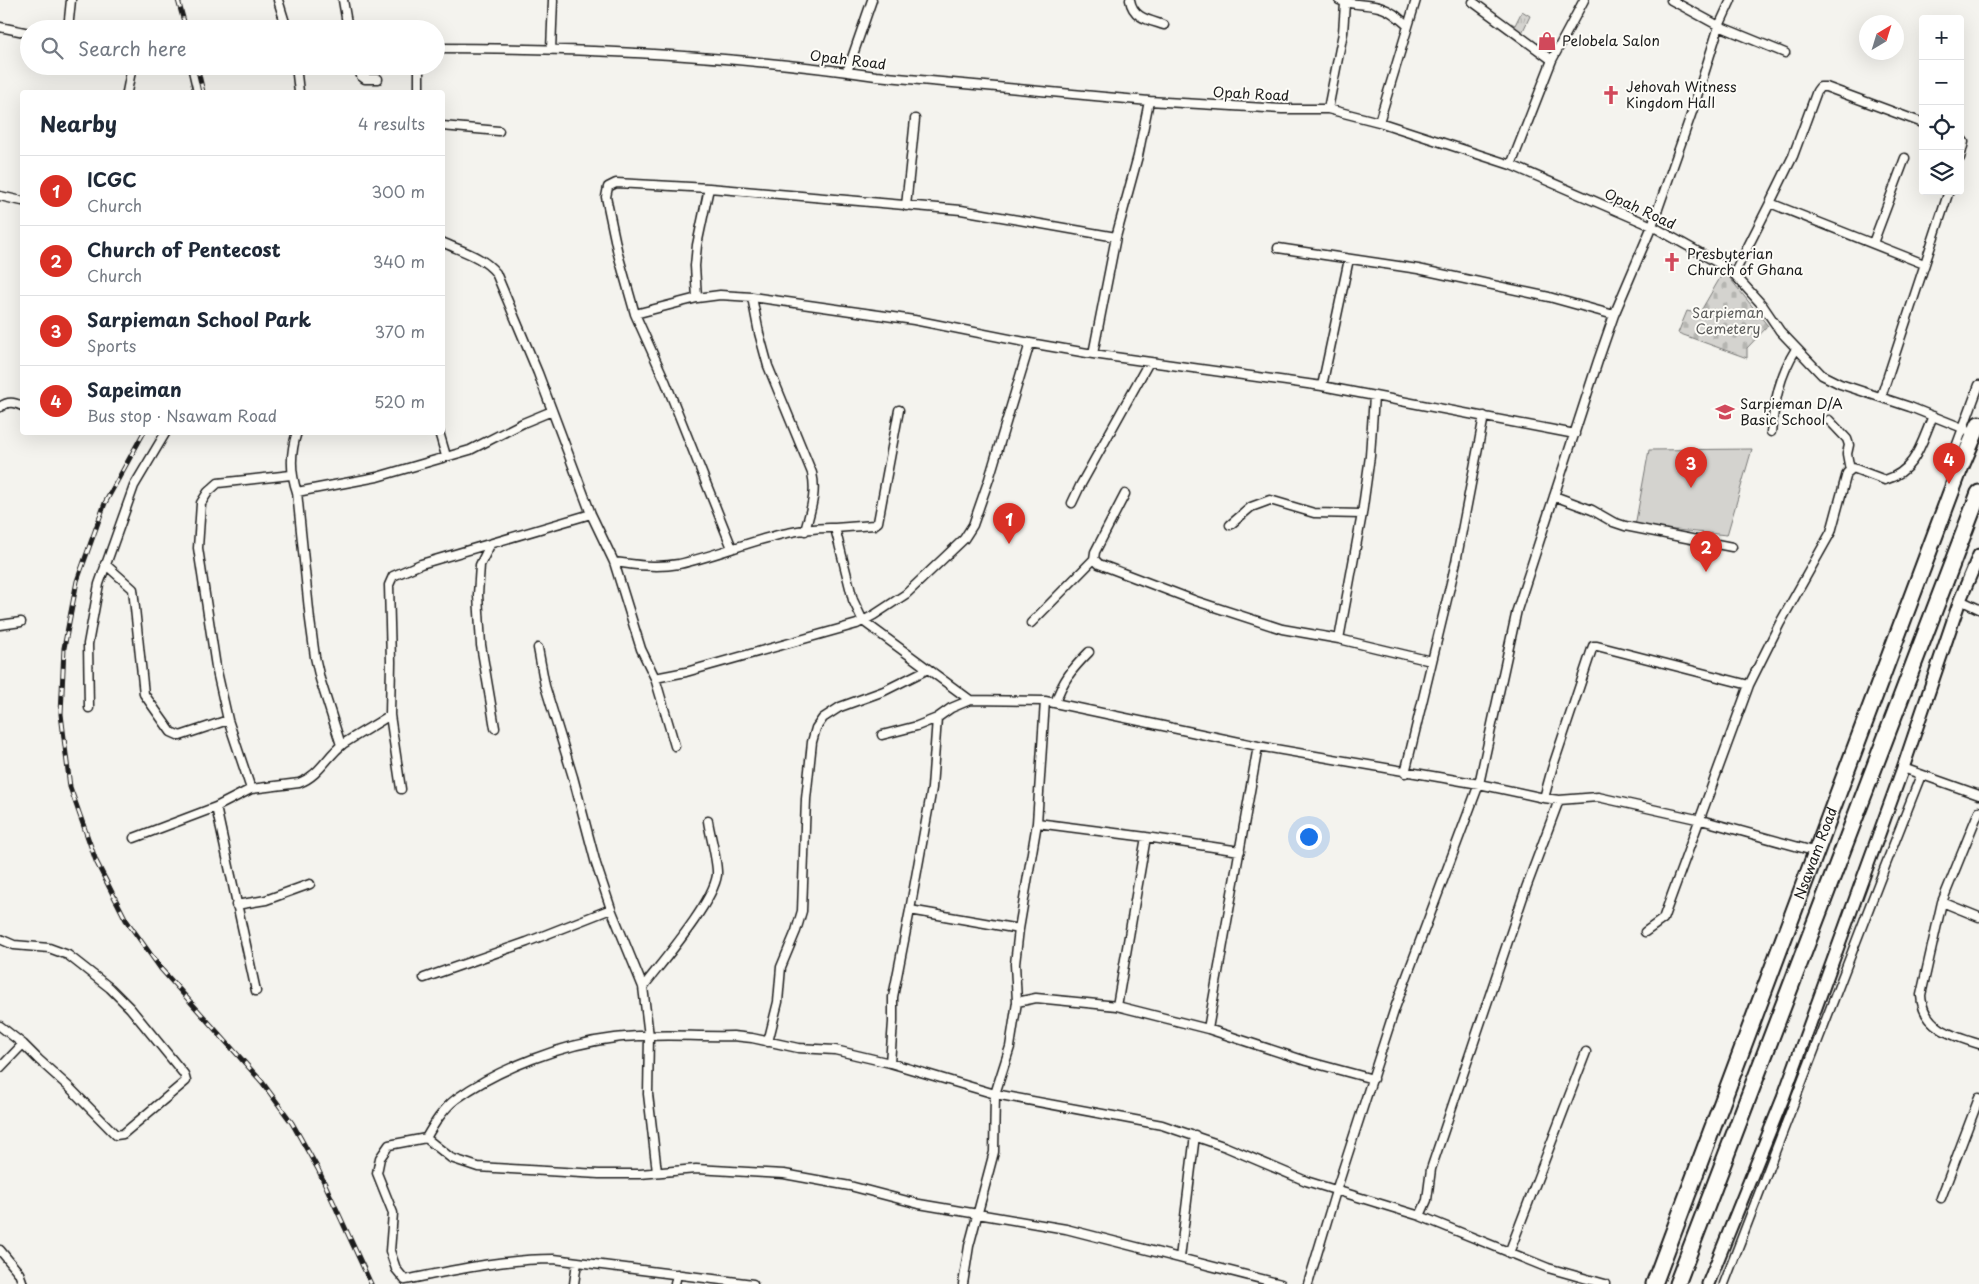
<!DOCTYPE html>
<html lang="en">
<head>
<meta charset="utf-8">
<style>
	body { margin:0; font-family:"Playpen Sans",sans-serif; background:#f6f6f7; color:#1f2937 }
	.controls { position:absolute; right:15px; top:15px; display:grid; overflow:hidden; border-radius:5px; box-shadow:0 5px 20px #0002 }
	.controls button { width:45px; height:45px; display:grid; place-items:center; padding:0; border:0; border-bottom:1px solid #e0e1e3; background:#fff; color:#1f2937; font:25px sans-serif }
	.compass { position:absolute; left:1859px; top:15px; width:45px; height:45px; border-radius:50%; background:#fff; box-shadow:0 5px 20px #0002; rotate:38deg }
	.you { position:absolute; left:1308px; top:836px; width:18px; height:18px; margin:-12px; border:4px solid #fff; border-radius:50%; background:#1a73e8; box-shadow:0 0 0 8px #1a73e833 }
	.badge { display:grid; place-items:center; width:32px; height:32px; border-radius:50%; background:#d93025; color:#fff; font-size:16px; font-weight:700 }
	.pin { position:absolute; translate:-50% -41px; filter:drop-shadow(0 1px 2px #0008) }
	.pin::after { content:''; position:absolute; top:26px; width:18px; height:15px; background:inherit; clip-path:polygon(0 0,100% 0,50% 100%) }
	.list { margin:0; padding:0; list-style:none }
	h2 { display:flex; justify-content:space-between; align-items:center; height:65px; margin:0; padding:0 20px; font-size:21px }
	h2 small { font-size:16px; font-weight:400; color:#747a83 }
	.list li { display:grid; grid-template-columns:32px 1fr auto; gap:15px; align-items:center; box-sizing:border-box; height:70px; padding:0 20px; border-top:1px solid #e0e1e3 }
	.list b { display:block; font-size:19px; white-space:nowrap }
	.list p { margin:0; font-size:16px; white-space:nowrap; color:#747a83 }
	.list em { font-size:16px; font-style:normal; color:#747a83 }
	.icon { flex:none; width:28px; height:28px; fill:none; stroke:currentColor; stroke-width:2; stroke-linecap:round; stroke-linejoin:round }
	.map { position:relative; flex:none; width:1979px; height:1284px; overflow:hidden }
	.search { position:absolute; background:#fff; box-shadow:0 5px 20px #0002; left:20px; top:20px; width:425px; height:55px; display:flex; align-items:center; gap:12px; box-sizing:border-box; padding:0 18px; border-radius:28px; color:#747a83; font-size:19px }
	.panel { position:absolute; background:#fff; box-shadow:0 5px 20px #0002; left:20px; top:90px; width:425px; height:345px; border-radius:5px }
	.map>svg:first-child { display:block }
	.grass { fill:url(#grass-tufts); stroke:#787876 }
	.cemetery { fill:url(#cemetery-stones); stroke:#787876 }
	.garden { fill:#d4d3cf; stroke:#787876 }
	.lines { fill:none; stroke-linecap:round; stroke-linejoin:round }
	.street-casing { stroke:#1c1c1c; stroke-width:11 }
	.secondary-casing { stroke:#1c1c1c; stroke-width:15 }
	.highway-casing { stroke:#1c1c1c; stroke-width:19 }
	.street { stroke:#fdfcf7; stroke-width:8 }
	.secondary { stroke:#fdfcf7; stroke-width:11 }
	.highway { stroke:#fdfcf7; stroke-width:15 }
	.rail-casing { stroke:#1c1c1c; stroke-width:5 }
	.rail { stroke:#fdfcf7; stroke-width:3; stroke-dasharray:9; stroke-linecap:butt }
	.labels { text-anchor:middle; stroke-width:4; stroke-linejoin:round; paint-order:stroke }
	.poi-label { font-size:14px; fill:#1c1c1c; stroke:#fdfcf7; text-anchor:start }
	.street-label { font-size:14px; fill:#1c1c1c; stroke:#fdfcf7 }
	.park-label { font-size:14px; fill:#5c5c5b; stroke:#fdfcf7 }
</style>
</head>
<body>
<div class="map">
<svg width="1979" height="1284" viewBox="0 0 1979 1284">
	<defs>
		<pattern id="grass-tufts" width="24" height="20" patternUnits="userSpaceOnUse" patternTransform="scale(1.25)"><rect width="24" height="20" fill="#d4d3cf"/><path d="M3 7l-1-3M5 7V3M7 7l1-3M15 17l-1-3M17 17v-4M19 17l1-3" fill="none" stroke="#b5b5b1"/></pattern>
		<pattern id="cemetery-stones" width="16" height="16" patternUnits="userSpaceOnUse" patternTransform="scale(1.25)"><rect width="16" height="16" fill="#d4d3cf"/><path d="M2 7V4a2 2 0 0 1 4 0v3zM10 15v-3a2 2 0 0 1 4 0v3z" fill="#b5b5b1"/></pattern>
	</defs>
	<rect width="100%" height="100%" fill="#f4f3ee"/>
	<filter id="ink" filterUnits="userSpaceOnUse"><feTurbulence type="fractalNoise" baseFrequency=".02" numOctaves="2"/><feDisplacementMap in="SourceGraphic" scale="10" xChannelSelector="R" yChannelSelector="G"/><feConvolveMatrix kernelMatrix="1 2 1 2 8 2 1 2 1" color-interpolation-filters="sRGB"/></filter>
	<g filter="url(#ink)">
		<!-- grass -->
		<path class="grass" d="M1522,11L1530,16L1522,33L1509,25L1511,23L1515,25Z"/>
		<!-- cemetery -->
		<path class="cemetery" d="M1724,271L1768,326L1747,348V358L1678,333L1687,311L1699,314Z"/>
		<!-- garden -->
		<path class="garden" d="M1752,449L1727,535L1635,526L1649,450Z"/>
		<g class="lines">
			<!-- street casing -->
			<g class="street-casing">
				<path id="street" d="M278,0L287,29
					M343,0L348,29
					M1130,0C1133,18 1149,20 1164,25
					M1339,0C1353,6 1368,3 1382,8C1392,11 1399,18 1407,25
					M1671,0L1719,26L1785,53
					M1473,2L1552,60
					M0,27L29,33
					M68,29L71,0
					M436,48C583,48 731,55 876,76L1149,101L1282,109H1328L1379,122L1511,165L1652,226L1718,263L1734,274L1763,306L1780,331L1822,375L1840,384L1910,407L1975,433
					M551,50L553,0
					M192,66L198,92
					M296,66L299,92
					M358,66L361,76L365,79H378
					M419,66V92
					M847,72L872,0
					M127,92L132,66
					M1328,109L1343,33L1345,3
					M1379,122L1416,0
					M442,126L499,131
					M1960,137L1964,142L1960,158
					M1511,165L1552,60L1584,0
					M0,196L22,201
					M1770,203L1793,156L1817,91L1820,87H1826L1923,123
					M906,206L915,119
					M442,242C461,251 484,257 496,273L538,373L591,514L614,562L641,649L655,678L686,672L857,624L874,615L906,594L964,539L973,525L989,479L1030,343L1093,354L1322,386L1575,434
					M1873,243L1905,158
					M1278,248L1418,269L1549,297L1614,315
					M1734,274L1770,203L1924,264
					M752,297L759,333L768,366L812,473C817,494 810,511 805,531
					M697,298L695,266L697,245L709,188L961,210L1116,237
					M635,314L618,254L606,197L608,187L616,183L709,188
					M1093,354L1116,237L1138,156L1149,101
					M1322,386L1349,259
					M1881,397L1949,191
					M0,407C8,401 14,402 22,406
					M1829,420L1847,439L1849,445L1847,454L1850,470
					M297,432C290,453 290,472 297,492L310,620L315,657L320,679L341,745
					M439,432L446,456
					M1771,432C1775,401 1779,376 1796,349
					M1958,464L1956,447L1979,385
					M297,492L377,477L470,450L523,423L552,411
					M1125,494L1095,552L1094,559L1099,564L1196,601L1282,629L1339,639L1431,661
					M1554,496L1592,510L1613,522L1625,526L1732,547
					M1072,503L1080,486L1149,362
					M1230,525L1251,507L1270,500L1314,513L1362,514
					M835,528L874,525L878,522L899,410
					M490,545L480,565L478,595L481,645L495,728
					M732,548L666,383L635,314L697,298L720,295L752,297L914,320L1030,343
					M614,562C635,565 657,568 679,564C729,553 782,526 835,528L853,600L863,621L970,700
					M105,564L133,589L144,694L171,732L180,736L228,720
					M1960,600L1979,609
					M1031,623L1094,559
					M0,625L21,622
					M1339,639L1362,514L1370,456L1374,396
					M538,648L545,686L573,777L596,864L611,909L643,987L649,1036L648,1094L657,1172
					M655,678L675,746
					M1055,703C1063,680 1072,669 1089,652
					M89,708L88,644L99,584L134,486L166,432
					M882,735L917,726L937,718L951,708L970,700L1045,701L1258,746L1479,784L1544,798L1559,800L1598,797L1701,820L1817,852
					M1903,768L1979,795
					M1405,773L1456,562L1484,416
					M251,789L228,720L216,667L198,548L201,503L208,492L218,483L291,475
					M401,789L390,715L391,662L389,585L393,576L421,564L591,514
					M1544,798L1552,769L1593,646H1597L1749,685
					M1979,811L1942,902L1921,995C1922,1027 1952,1036 1979,1044
					M1037,823L1146,837L1240,851
					M134,838L216,807
					M1942,902L1979,917
					M236,905L266,900L310,884
					M910,910L1019,929
					M1645,932L1663,919L1749,685L1780,623L1831,532L1847,473L1853,468L1885,480C1916,471 1921,443 1933,416
					M0,939L14,945L49,948L68,955L110,988L130,1008L184,1074L186,1081L123,1134L116,1135L69,1087L38,1059L23,1044L0,1026
					M424,978L527,942L611,909
					M643,987C662,962 713,903 717,875C718,862 710,835 708,821
					M256,991L216,807L251,789L299,783C319,776 327,756 343,744C358,734 375,725 390,715
					M1017,1002L1036,998L1117,1006L1208,1029L1306,1061L1373,1079
					M1117,1006L1146,837
					M1208,1029L1258,746
					M768,1042L778,1002L781,967L796,931L802,911L806,799L812,742L816,728L823,718L840,707L884,691L928,669
					M890,1063L893,1022V997L910,910L932,788L937,718
					M0,1068L23,1044
					M1941,1198L1979,1098
					M1420,1216L1427,1200L1431,1169L1526,888L1559,800
					M0,1250L19,1273L23,1284
					M1509,1253L1586,1052
					M1180,1258L1195,1135
					M405,1280C455,1270 503,1259 554,1259L753,1284
					M405,1280L396,1269L390,1251L393,1213L377,1173L380,1158L389,1145L426,1138
					M574,1284L577,1262
					M675,1284L677,1274
					M963,1284L969,1246L994,1152L995,1094L1010,1047L1017,1002L1015,964L1019,929L1037,823L1045,701
					M1281,1284L1066,1229L919,1204L850,1186L784,1174L696,1169L640,1174H599L478,1167L451,1158L426,1138C434,1124 443,1109 456,1099C499,1068 563,1044 615,1038C654,1033 694,1037 733,1036L752,1038L798,1048L835,1050L890,1063L995,1094L1162,1125L1226,1147L1306,1181L1420,1216L1548,1268L1605,1284
					M1308,1284L1336,1191L1395,1008L1479,784L1517,610L1598,361L1614,315L1652,226L1692,112L1719,26L1731,0
					M1724,1284C1790,1114 1854,944 1921,775"/>
			</g>
			<!-- secondary casing -->
			<g class="secondary-casing">
				<path id="secondary" d="M1708,1284L1783,1098L1903,768L1960,600L1979,555"/>
			</g>
			<!-- highway casing -->
			<g class="highway-casing">
				<g id="highway">
					<path id="s1" d="M1654,1284L1959,471L1979,424"/>
					<path d="M1677,1284L1979,493"/>
				</g>
			</g>
			<!-- street -->
			<use href="#street" class="street"/>
			<!-- secondary -->
			<use href="#secondary" class="secondary"/>
			<!-- highway -->
			<use href="#highway" class="highway"/>
			<!-- rail casing -->
			<g class="rail-casing">
				<path id="rail" d="M178,0L186,29
					M197,66L203,92
					M144,432L105,503L77,581L64,648L61,714L70,787L96,861L126,920L161,969L262,1082L292,1123L318,1169L371,1284"/>
			</g>
			<!-- rail -->
			<use href="#rail" class="rail"/>
		</g>
	</g>
	<!-- icons -->
	<defs>
		<g id="shop-bare" transform="scale(1.5)"><path d="M-5-2.5h2.3a2.7 3.5 0 0 1 5.4 0H5L5.5 6h-11ZM-1.5-2.5h3a1.5 2.3 0 0 0-3 0Z" fill="#d1495b" stroke="#fdfcf7" stroke-width="2.5" paint-order="stroke"/></g>
		<g id="church-bare" transform="scale(1.5)"><path d="M-1.2-6h2.4v3.5h3.3v2.4h-3.3V6h-2.4V-.1h-3.3v-2.4h3.3Z" fill="#d1495b" stroke="#fdfcf7" stroke-width="2.5" paint-order="stroke"/></g>
		<g id="school-bare" transform="scale(1.5)"><path d="M0-5L7-2L0 1L-7-2ZM-4 1L0 2.5L4 1V4Q0 6-4 4Z" fill="#d1495b" stroke="#fdfcf7" stroke-width="2.5" paint-order="stroke"/></g>
	</defs>
	<g fill-rule="evenodd">
		<use href="#shop-bare" x="1547" y="41"/>
		<use href="#church-bare" x="1611" y="95"/>
		<use href="#church-bare" x="1672" y="262"/>
		<use href="#school-bare" x="1725" y="412"/>
	</g>
	<g class="labels">
		<!-- poi labels -->
		<g class="poi-label">
			<text x="1562" y="46">Pelobela Salon</text>
			<text x="1626" y="92">Jehovah Witness<tspan x="1626" dy="16">Kingdom Hall</tspan></text>
			<text x="1687" y="259">Presbyterian<tspan x="1687" dy="16">Church of Ghana</tspan></text>
			<text x="1740" y="409">Sarpieman D/A<tspan x="1740" dy="16">Basic School</tspan></text>
		</g>
		<!-- street labels -->
		<g class="street-label">
			<text transform="translate(848 60) rotate(7)" y="5">Opah Road</text>
			<text transform="translate(1251 94) rotate(3)" y="5">Opah Road</text>
			<text transform="translate(1640 209) rotate(25)" y="5">Opah Road</text>
			<text dy="5" stroke="none"><textPath href="#s1" startOffset="460">Nsawam Road</textPath></text>
		</g>
		<!-- park labels -->
		<g class="park-label">
			<text x="1728" y="318">Sarpieman<tspan x="1728" dy="16">Cemetery</tspan></text>
		</g>
	</g>
</svg>
<div class="controls">
<button>+</button>
<button>−</button>
<button><svg class="icon" aria-label="locate" viewBox="0 0 24 24"><circle cx="12" cy="12" r="6"/><path d="M12 2v4M12 18v4M2 12h4M18 12h4"/></svg></button>
<button><svg class="icon" aria-label="layers" viewBox="0 0 24 24"><path d="M12 4l9 5-9 5-9-5zM3 14l9 5 9-5"/></svg></button>
</div>
<svg class="compass" viewBox="-18 -18 36 36"><path d="M0-13l5 13h-10z" fill="#e53935"/><path d="M0 13l5-13h-10z" fill="#747a83"/></svg>
<div class="you"></div>
<div class="pin badge" style="left:1009px;top:544px">1</div>
<div class="pin badge" style="left:1706px;top:572px">2</div>
<div class="pin badge" style="left:1691px;top:488px">3</div>
<div class="pin badge" style="left:1949px;top:484px">4</div>
<div class="search"><svg class="icon" aria-label="search" viewBox="0 0 24 24"><circle cx="10" cy="10" r="6"/><path d="M15 15l6 6"/></svg>Search here</div>
<section class="panel">
<h2>Nearby<small>4 results</small></h2>
<ul class="list">
<li><span class="badge">1</span><div><b>ICGC</b><p>Church</p></div><em>300 m</em></li>
<li><span class="badge">2</span><div><b>Church of Pentecost</b><p>Church</p></div><em>340 m</em></li>
<li><span class="badge">3</span><div><b>Sarpieman School Park</b><p>Sports</p></div><em>370 m</em></li>
<li><span class="badge">4</span><div><b>Sapeiman</b><p>Bus stop · Nsawam Road</p></div><em>520 m</em></li>
</ul>
</section>
</div>
</body>
</html>
